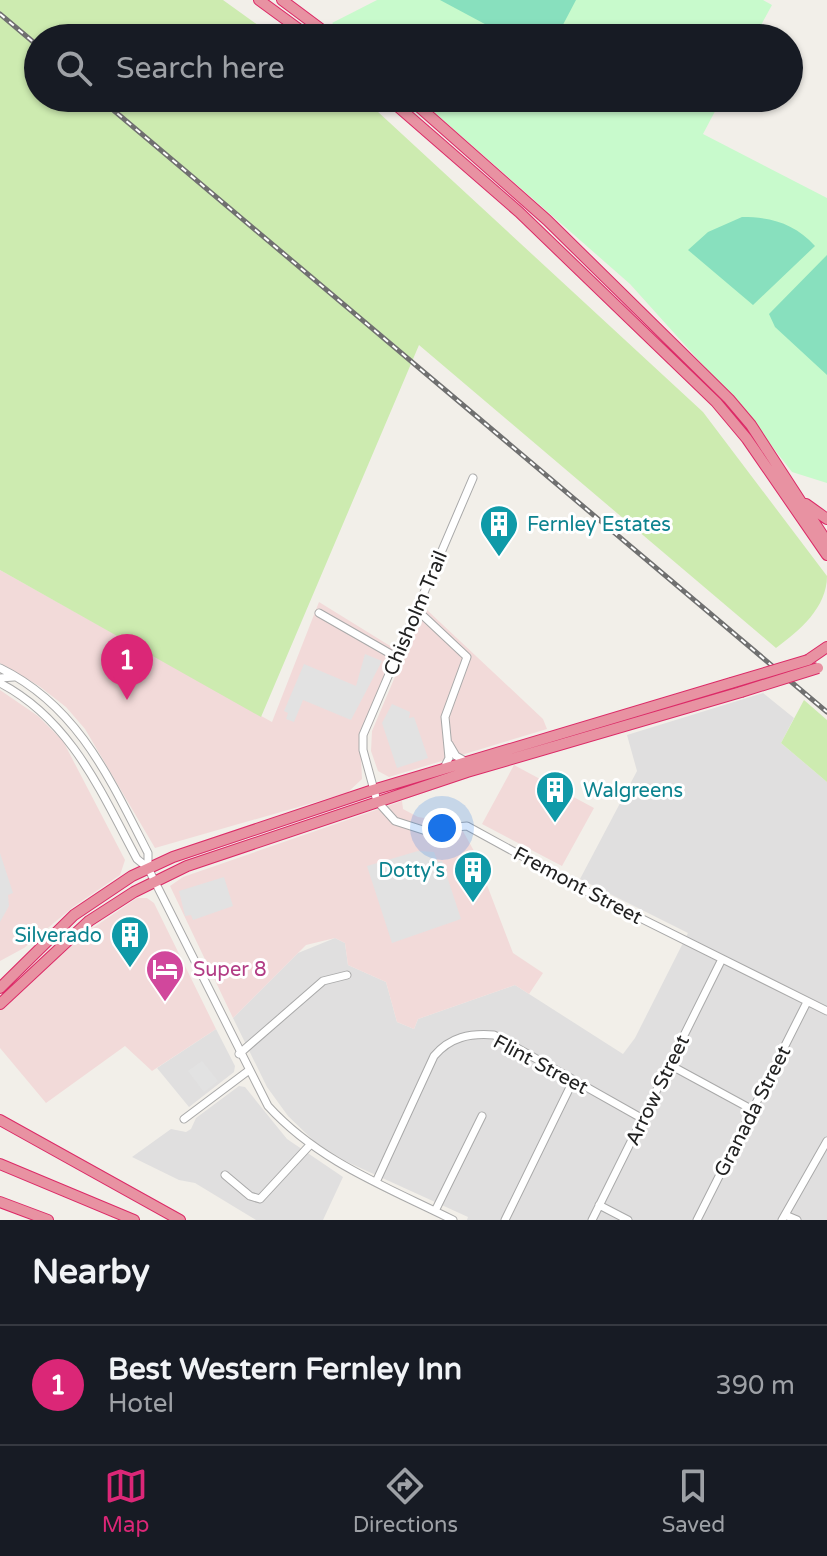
<!DOCTYPE html>
<html lang="en">
<head>
<meta charset="utf-8">
<style>
	body { margin:0; font-family:"Varela Round",sans-serif; background:#242831; color:#f1f3f6 }
	.you { position:absolute; left:442px; top:828px; width:28px; height:28px; margin:-20px; border:6px solid #fff; border-radius:50%; background:#1a73e8; box-shadow:0 0 0 12px #1a73e833 }
	.badge { display:grid; place-items:center; width:52px; height:52px; border-radius:50%; background:#db2777; color:#fff; font-size:26px; font-weight:700 }
	.pin { position:absolute; translate:-50% -66px; filter:drop-shadow(0 2px 4px #0008) }
	.pin::after { content:''; position:absolute; top:42px; width:28px; height:24px; background:inherit; clip-path:polygon(0 0,100% 0,50% 100%) }
	.list { margin:0; padding:0; list-style:none }
	h2 { display:flex; justify-content:space-between; align-items:center; height:104px; margin:0; padding:0 32px; font-size:34px }
	h2 small { font-size:26px; font-weight:400; color:#9ea1a6 }
	.list li { display:grid; grid-template-columns:52px 1fr auto; gap:24px; align-items:center; box-sizing:border-box; height:120px; padding:0 32px; border-top:2px solid #363941 }
	.list b { display:block; font-size:30px; white-space:nowrap }
	.list p { margin:0; font-size:26px; white-space:nowrap; color:#9ea1a6 }
	.list em { font-size:26px; font-style:normal; color:#9ea1a6 }
	.icon { flex:none; width:44px; height:44px; fill:none; stroke:currentColor; stroke-width:2; stroke-linecap:round; stroke-linejoin:round }
	.map { position:relative; flex:none; width:827px; height:1220px; overflow:hidden }
	.search { position:absolute; background:#171b24; box-shadow:0 2px 6px #0004; left:24px; right:24px; top:24px; height:88px; display:flex; align-items:center; gap:20px; box-sizing:border-box; padding:0 28px; border-radius:44px; color:#9ea1a6; font-size:30px }
	.sheet { height:224px; background:#171b24 }
	nav { display:flex; justify-content:space-around; align-items:center; box-sizing:border-box; height:112px; border-top:2px solid #363941; background:#171b24; font-size:22px; color:#9ea1a6 }
	nav a { display:grid; justify-items:center; gap:4px }
	nav .on { color:#db2777 }
	.map>svg:first-child { display:block }
	.residential { fill:#e0dfdf }
	.commercial { fill:#f2dad9 }
	.grass { fill:#cdebb0 }
	.park { fill:#c8facc }
	.pitch { fill:#88e0be }
	.parking { fill:#e2e2e2 }
	.lines { fill:none; stroke-linecap:round; stroke-linejoin:round }
	.minor-casing { stroke:#a9a9a9; stroke-width:9 }
	.highway-casing { stroke:#dc2a67; stroke-width:12 }
	.minor { stroke:#fff; stroke-width:7 }
	.highway { stroke:#e892a2; stroke-width:10 }
	.rail-casing { stroke:#707070; stroke-width:5 }
	.rail { stroke:#fff; stroke-width:2; stroke-dasharray:6; stroke-linecap:butt }
	.highway-bridge-casing { stroke:#dc2a67; stroke-width:12; stroke-linecap:butt }
	.highway-bridge { stroke:#e892a2; stroke-width:10 }
	.labels { text-anchor:middle; stroke-width:6; stroke-linejoin:round; paint-order:stroke }
	.culture-label { font-size:20px; fill:#0d838f; stroke:#fff; text-anchor:start }
	.street-label { font-size:20px; fill:#222; stroke:#fff }
	.hotel-label { font-size:20px; fill:#b23c85; stroke:#fff; text-anchor:start }
</style>
</head>
<body>
<div class="map">
<svg width="827" height="1220" viewBox="0 0 827 1220">
	<rect width="100%" height="100%" fill="#f2efe9"/>
	<!-- residential -->
	<path class="residential" d="M763,693L794,718L781,743L827,782V1220H467L468,1217L345,1161L315,1142L288,1116L267,1087L233,1018L298,953L335,938L345,943L348,965L386,982L397,1022L414,1029L418,1019L515,985L623,1054L635,1038L688,933L580,879L637,771L627,735Z
		M216,1029L235,1066L234,1072L189,1107L157,1068Z
		M239,1086L245,1087L287,1139L343,1177L323,1220H256L195,1183L179,1180L132,1157L171,1129L186,1132L191,1129L196,1118Z"/>
	<!-- commercial -->
	<path class="commercial" d="M0,570L272,722L319,602L395,649L360,734L362,779L347,793L155,848L85,729L66,707L39,686L0,663Z
		M427,610L543,719L547,729L389,777L378,771L371,751L372,731L416,627Z
		M0,690L38,716L63,741L125,860L120,875L73,907L24,948L0,961Z
		M514,765L594,808L562,866L482,824Z
		M402,801L403,809L418,817L431,819L454,815L474,851L513,953L543,973L529,994L515,985L418,1019L414,1029L397,1022L386,982L348,965L345,943L335,938L306,945L233,1018L170,886L183,877Z
		M137,898H147L154,903L216,1029L152,1071L125,1046L46,1103L0,1048V1010L87,932Z"/>
	<!-- grass -->
	<path class="grass" d="M0,0H223L276,38H38V98H359L377,111L703,412L827,576C827,608 799,631 776,648L419,345L261,717L0,570Z
		M804,700L827,720V782L781,743Z"/>
	<!-- park -->
	<path class="park" d="M377,0H763L772,5L754,38H349L332,23Z
		M418,98H722L703,134L827,198V483L792,472L746,413L630,284Z"/>
	<!-- pitch -->
	<path class="pitch" d="M440,0H576L556,38H511Z
		M742,217C772,217 795,224 815,246L753,305L688,250L708,232Z
		M827,255V375L775,327L769,314Z"/>
	<!-- parking -->
	<path class="parking" d="M365,654L382,661L351,720L303,700L294,722L286,719L288,713L284,711L304,664L356,686Z
		M392,704L410,712L409,718L414,717L428,758L397,768L382,723Z
		M418,851L434,852L438,862L442,861L461,919L392,943L367,866Z
		M0,853L13,893L8,895L9,906L0,922Z
		M224,877L233,906L193,920L191,915L185,916L179,891Z
		M202,1061L218,1081L204,1092L188,1071Z"/>
	<g class="lines">
		<!-- minor casing -->
		<g class="minor-casing">
			<path id="minor" d="M473,478L363,735V750L377,801L395,821L423,830L467,826L582,889L827,1011
				M417,610L467,657L445,717L449,758L444,768
				M319,613L396,657
				M0,668C78,706 110,779 148,853V868
				M0,678L14,677
				M0,683C71,720 101,792 137,859L148,868L268,1106C319,1162 387,1187 453,1220
				M449,744L456,756L465,761
				M239,1054L323,981L347,975
				M670,1065L751,1109
				M184,1119L248,1071
				M225,1175L250,1196L260,1199L309,1146
				M376,1182L434,1056C450,1037 470,1033 494,1035L643,1119
				M599,1205L628,1220
				M435,1211L482,1116
				M785,1215L797,1220
				M505,1220L573,1081
				M592,1220L722,959
				M697,1220L807,1002
				M782,1220L827,1141"/>
		</g>
		<!-- highway casing -->
		<g class="highway-casing">
			<path id="highway" d="M259,0L311,38
				M282,0L333,38
				M388,98L519,212L716,402L747,439L827,555
				M409,98L547,220L729,399L751,425L827,542
				M806,504L827,519
				M808,660L827,647
				M0,988L74,915L132,876L173,857L373,790L731,683
				M0,1004L89,921L134,892L187,866L467,772L741,692
				M0,1120L180,1220
				M0,1164L134,1220
				M0,1202L48,1220"/>
		</g>
		<!-- minor -->
		<use href="#minor" class="minor"/>
		<!-- highway -->
		<use href="#highway" class="highway"/>
		<!-- rail casing -->
		<g class="rail-casing">
			<path id="rail" d="M0,14L38,46
				M99,98L827,712"/>
		</g>
		<!-- rail -->
		<use href="#rail" class="rail"/>
		<!-- highway-bridge casing -->
		<g class="highway-bridge-casing">
			<path id="highway-bridge" d="M731,683L808,660
				M741,692L818,668"/>
		</g>
		<!-- highway-bridge -->
		<use href="#highway-bridge" class="highway-bridge"/>
	</g>
	<!-- icons -->
	<defs>
		<g id="building-pin" transform="scale(2)"><path d="M0 17L-7.5 6A9.5 9.5 0 1 1 7.5 6Z" fill="#0f9aa8" stroke="#fff"/><path d="M-4-6H4V6H1V3H-1V6H-4ZM-2.5-4.3h1.7v1.8h-1.7ZM.8-4.3h1.7v1.8H.8ZM-2.5-1h1.7V.8h-1.7ZM.8-1h1.7V.8H.8Z" fill="#fff"/></g>
		<g id="hotel-pin" transform="scale(2)"><path d="M0 17L-7.5 6A9.5 9.5 0 1 1 7.5 6Z" fill="#d1479c" stroke="#fff"/><path d="M-6-4.5h1.5V1H6V5H4.5V3h-9V5H-6ZM-4 0a1.8 1.8 0 1 1 3.6 0ZM.5 0V-2.5h3Q6-2.5 6 0Z" fill="#fff"/></g>
	</defs>
	<g fill-rule="evenodd">
		<use href="#building-pin" x="499" y="524"/>
		<use href="#building-pin" x="555" y="790"/>
		<use href="#building-pin" x="473" y="870"/>
		<use href="#building-pin" x="130" y="935"/>
		<use href="#hotel-pin" x="165" y="969"/>
	</g>
	<g class="labels">
		<!-- culture labels -->
		<g class="culture-label">
			<text x="527" y="531">Fernley Estates</text>
			<text x="583" y="797">Walgreens</text>
			<text x="445" y="877" text-anchor="end">Dotty's</text>
			<text x="102" y="942" text-anchor="end">Silverado</text>
		</g>
		<!-- street labels -->
		<g class="street-label">
			<text transform="translate(415 613) rotate(-67)" y="7">Chisholm Trail</text>
			<text transform="translate(578 885) rotate(28)" y="7">Fremont Street</text>
			<text transform="translate(541 1064) rotate(28)" y="7">Flint Street</text>
			<text transform="translate(657 1090) rotate(-64)" y="7">Arrow Street</text>
			<text transform="translate(752 1111) rotate(-63)" y="7">Granada Street</text>
		</g>
		<!-- hotel labels -->
		<g class="hotel-label">
			<text x="193" y="976">Super 8</text>
		</g>
	</g>
</svg>
<div class="you"></div>
<div class="pin badge" style="left:127px;top:700px">1</div>
<div class="search"><svg class="icon" aria-label="search" viewBox="0 0 24 24"><circle cx="10" cy="10" r="6"/><path d="M15 15l6 6"/></svg>Search here</div>
</div>
<section class="sheet">
<h2>Nearby<small></small></h2>
<ul class="list">
<li><span class="badge">1</span><div><b>Best Western Fernley Inn</b><p>Hotel</p></div><em>390 m</em></li>
</ul>
</section>
<nav>
<a class="on"><svg class="icon" aria-label="map" viewBox="0 0 24 24"><path d="M3 6l6-2 6 2 6-2v14l-6 2-6-2-6 2zM9 4v14M15 6v14"/></svg>Map</a>
<a><svg class="icon" aria-label="directions" viewBox="0 0 24 24"><path d="M12 3l9 9-9 9-9-9zM9 14v-3h6M13 9l2 2-2 2"/></svg>Directions</a>
<a><svg class="icon" aria-label="saved" viewBox="0 0 24 24"><path d="M7 4h10v16l-5-4-5 4z"/></svg>Saved</a>
</nav>
</body>
</html>
